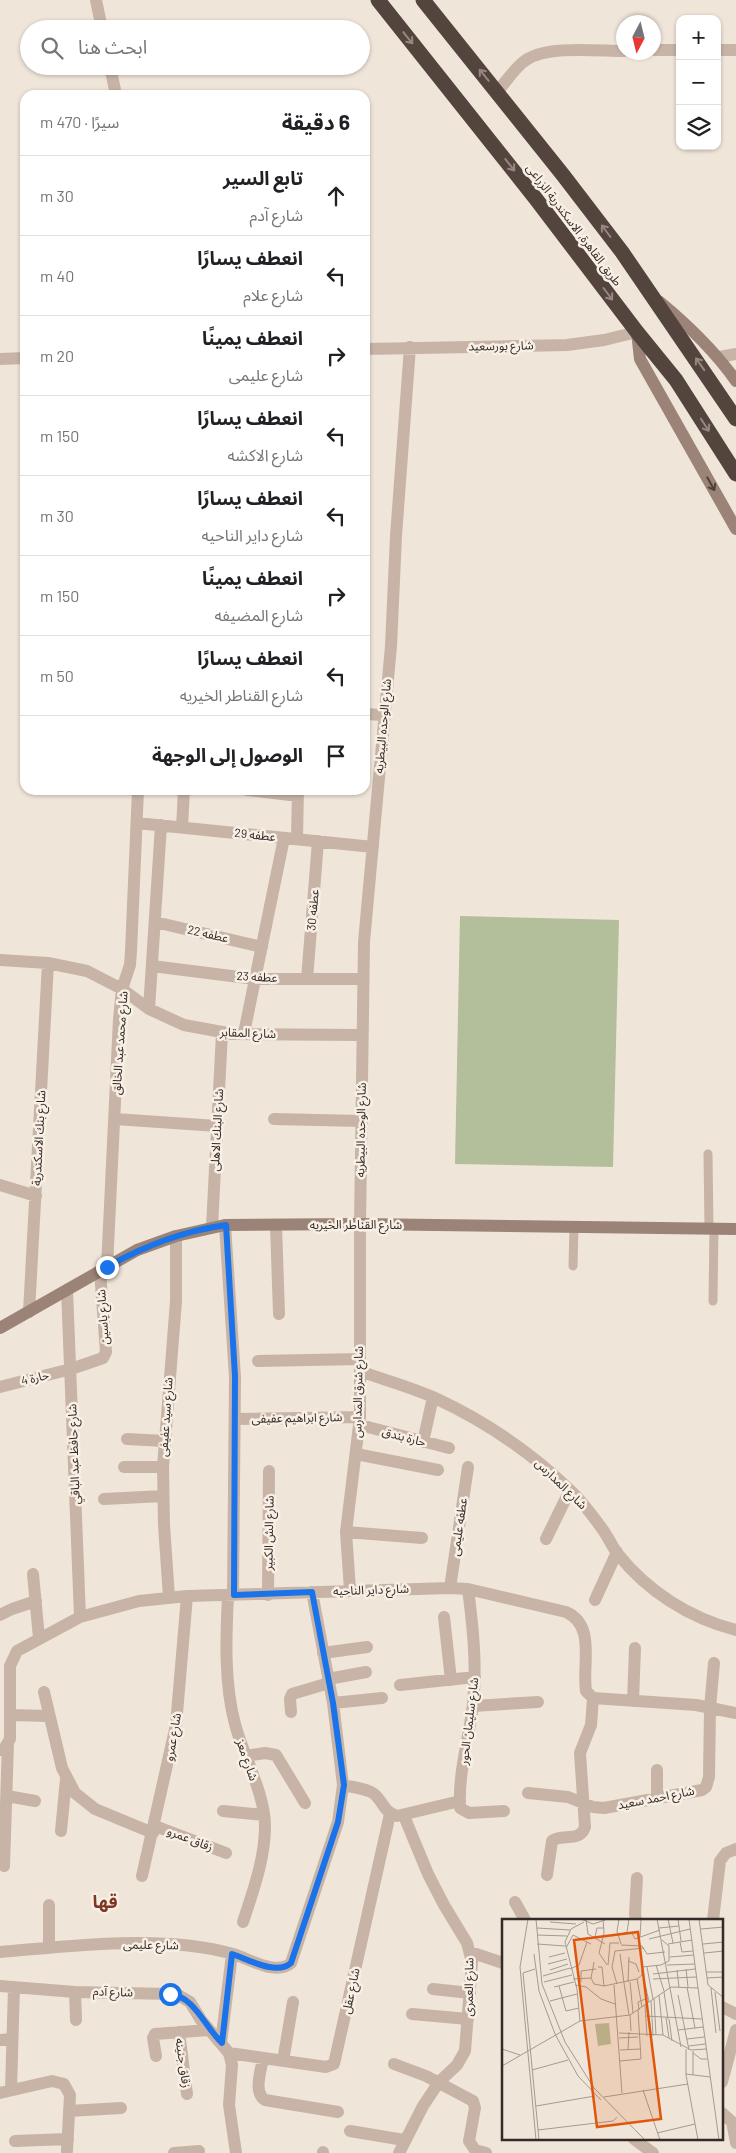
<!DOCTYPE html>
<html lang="ar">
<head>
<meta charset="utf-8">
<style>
	body { margin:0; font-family:Barlow,"Noto Sans Arabic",sans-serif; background:#f2f2f2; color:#202124; direction:rtl }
	.controls { position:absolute; right:15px; top:15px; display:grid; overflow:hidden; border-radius:10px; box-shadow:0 1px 4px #0004 }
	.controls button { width:45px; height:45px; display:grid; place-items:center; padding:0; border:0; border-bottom:1px solid #e0e0e0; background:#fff; color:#202124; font:25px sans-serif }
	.compass { position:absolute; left:616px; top:15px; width:45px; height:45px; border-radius:50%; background:#fff; box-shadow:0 1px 4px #0004; rotate:187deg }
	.stop { position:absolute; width:15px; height:15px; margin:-11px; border:4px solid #1a73e8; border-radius:50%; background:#fff }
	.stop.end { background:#1a73e8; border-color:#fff; box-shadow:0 1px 5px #0008 }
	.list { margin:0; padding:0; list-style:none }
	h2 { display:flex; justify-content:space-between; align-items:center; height:65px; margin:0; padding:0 20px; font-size:21px }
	h2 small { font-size:16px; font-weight:400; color:#757577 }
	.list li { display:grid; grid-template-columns:32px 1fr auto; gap:15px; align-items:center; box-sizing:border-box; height:80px; padding:0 20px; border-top:1px solid #e0e0e0 }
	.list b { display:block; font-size:19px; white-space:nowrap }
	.list p { margin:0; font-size:16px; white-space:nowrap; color:#757577 }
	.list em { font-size:16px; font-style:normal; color:#757577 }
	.icon { flex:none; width:28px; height:28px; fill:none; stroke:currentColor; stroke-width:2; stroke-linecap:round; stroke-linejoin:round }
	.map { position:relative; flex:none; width:736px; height:2153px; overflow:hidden; direction:ltr }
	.search { position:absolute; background:#fff; box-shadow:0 1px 4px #0004; left:20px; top:20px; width:350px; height:55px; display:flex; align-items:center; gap:12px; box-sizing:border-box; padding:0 18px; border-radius:28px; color:#757577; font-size:19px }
	.panel { position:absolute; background:#fff; box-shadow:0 1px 4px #0004; left:20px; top:90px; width:350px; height:705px; border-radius:15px; direction:rtl }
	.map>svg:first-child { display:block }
	.green { fill:#b3be9a }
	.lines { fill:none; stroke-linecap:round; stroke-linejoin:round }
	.lane { stroke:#c7b4a6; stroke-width:9 }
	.street { stroke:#c7b4a6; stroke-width:12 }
	.secondary { stroke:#9b8377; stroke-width:12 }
	.highway { stroke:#54443e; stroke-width:15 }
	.oneway { stroke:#968881 }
	.oneway2 { stroke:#4e403b }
	.route { stroke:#1a73e8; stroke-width:6 }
	.labels { text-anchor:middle; stroke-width:5; stroke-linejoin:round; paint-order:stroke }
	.street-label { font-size:12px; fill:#342a27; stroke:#f8efe5 }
	.district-label { font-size:18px; font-weight:bold; fill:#7f3723; stroke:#f8efe5 }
	.inset-road { fill:none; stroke:#a59a92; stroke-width:1 }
	.view { fill:#df570d; fill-opacity:0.15; stroke:#df570d; stroke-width:2.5 }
	.inset-edge { fill:none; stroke:#342a27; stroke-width:2.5 }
</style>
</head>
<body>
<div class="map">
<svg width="736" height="2153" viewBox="0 0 736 2153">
	<rect width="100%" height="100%" fill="#f0e5d9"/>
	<!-- green -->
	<path class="green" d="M460,916L619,920L613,1167L455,1164Z"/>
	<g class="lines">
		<!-- lane -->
		<path class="lane" d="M708,1154L709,1228
			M573,1266L574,1227
			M713,1301L714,1228"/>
		<!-- street -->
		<path class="street" d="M96,0L102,29
			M654,50H680
			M717,50H736
			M110,66L116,95
			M497,92C506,82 515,67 526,60C548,45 598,51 624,51
			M365,349L567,345L604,340L637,332
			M719,357L736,354
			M0,359L25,358
			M365,714L384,715
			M247,790L298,796
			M137,823L373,847
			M182,827L184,790
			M297,839L298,790
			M155,922L262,947
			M0,960L48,963L87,971L122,989L149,1009L184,1025L233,1034L362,1035
			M152,966L255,979H363
			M307,979L318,841
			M149,1009L161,825
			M244,1033L284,838
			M115,1119L217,1126
			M274,1119L361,1121
			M0,1185L36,1196
			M225,1225L235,1377L233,1595
			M276,1225L279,1314
			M212,1227L222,1033
			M107,1267L119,1019L122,989L130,965L131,951L138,790
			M67,1290L80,1617
			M29,1312L48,963
			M258,1361L360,1359
			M360,1371C384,1380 411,1387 435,1398C485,1421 529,1451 569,1489C582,1501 593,1516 603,1530C608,1537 612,1546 617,1553C647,1591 689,1618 736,1630
			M0,1387L71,1369L103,1358L106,1352L100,1271
			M235,1419L360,1417
			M360,1425L449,1448
			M127,1439L164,1441
			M423,1442L433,1397
			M356,1454L438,1470
			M124,1467H163
			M104,1499L163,1496
			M346,1532L422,1538
			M546,1539L570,1490
			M33,1574L39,1638
			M450,1588L468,1467
			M468,1589C473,1628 477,1665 473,1704C469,1739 458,1773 460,1808L469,1813L504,1811
			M350,1590L346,1532L360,1417V1224L364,942L391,646L396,536L410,347
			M228,1595C226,1637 224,1683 235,1724C243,1755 265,1794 265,1826C265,1859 253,1891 243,1922
			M268,1595L269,1471
			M169,1597L164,1525L163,1467L176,1301V1236
			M595,1600L617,1552
			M0,1615L12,1609L36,1601
			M444,1617L451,1680
			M323,1653L367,1647
			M328,1679L366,1672
			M400,1685L475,1677
			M44,1692L62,1768L75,1793L95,1809L153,1833
			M633,1701L635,1648
			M333,1703L382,1698
			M473,1706L538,1702
			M291,1712L290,1699L292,1694L329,1683
			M10,1715L49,1716
			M0,1750L4,1749L10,1739V1666L17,1651L80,1617L139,1601L187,1596L450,1588L468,1589L566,1612C596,1625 582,1664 586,1691L593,1698L696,1705L736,1713
			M246,1756L265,1753L276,1755L305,1803
			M343,1785C352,1787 363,1788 371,1792C383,1798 381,1811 397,1816L460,1801
			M528,1793L568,1797L593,1807L604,1808L702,1790L706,1787L709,1777L710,1708L714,1663
			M7,1796L35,1801
			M657,1798V1770
			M223,1811L264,1815
			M155,1826L226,1853
			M61,1831L66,1779
			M4,1866L8,1743
			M547,1875L552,1841C562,1833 580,1843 585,1827L580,1753L591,1725L593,1698
			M142,1876L176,1725L187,1596
			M515,1902L525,1920
			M49,1905V1948
			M636,1920L635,1914L637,1878
			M713,1920L720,1861L726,1853L736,1849
			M0,1952C72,1946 164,1934 233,1954C250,1959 276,1976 291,1963L338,1822L343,1785L333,1703L312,1592
			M470,1952L503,1963
			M0,1986L75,1992L170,1994L178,1995L190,2002L201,2020L229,2053L232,2065L229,2105L236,2153
			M433,1989L470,1993
			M75,1992L76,2020
			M722,2007L736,2014
			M412,2014L468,2019
			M179,2032L187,2094
			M0,2040L12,2039
			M221,2043L232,1954
			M229,2053L326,2067L334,2064L390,1814
			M156,2056L153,2038L155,2034L209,2030
			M263,2058C261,2071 253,2092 265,2100L338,2112
			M283,2061L293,2002
			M394,2064L426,2076L473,2101L475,2108L469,2141L475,2150L486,2153
			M722,2082L736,2030
			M11,2090L14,1987
			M0,2093L52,2081L64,2084L70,2095L67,2151
			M69,2111L121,2108
			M722,2113L732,2122L736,2143
			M350,2131L404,2140
			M634,2139L653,2153
			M15,2141L68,2139
			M174,2153L199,2151
			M323,2153V2152
			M399,2153L423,2106L439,2082L457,2065L465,2051L472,1962L467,1943L444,1905L428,1874L404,1816"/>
		<!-- secondary -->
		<path class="secondary" d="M660,302C689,326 714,350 736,381
			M637,332L640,359L736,529
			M0,1328L137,1250L176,1236L225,1225L360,1224L736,1229"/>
		<!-- highway -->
		<path class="highway" d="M378,0L536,199L637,332L676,380L736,474
			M423,0L563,175L622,252L736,419"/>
	</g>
	<!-- one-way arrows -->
	<defs><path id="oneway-shaft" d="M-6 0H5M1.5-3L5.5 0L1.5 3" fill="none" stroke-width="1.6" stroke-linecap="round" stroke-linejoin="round" transform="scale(1.25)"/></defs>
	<g class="oneway">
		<use href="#oneway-shaft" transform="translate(408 38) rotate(51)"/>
		<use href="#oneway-shaft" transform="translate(484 75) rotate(-129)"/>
		<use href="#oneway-shaft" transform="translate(510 165) rotate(52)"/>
		<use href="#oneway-shaft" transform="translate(606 231) rotate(-127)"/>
		<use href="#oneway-shaft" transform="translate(608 294) rotate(53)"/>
		<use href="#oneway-shaft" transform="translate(700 364) rotate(-125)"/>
		<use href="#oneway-shaft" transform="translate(705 425) rotate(57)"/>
	</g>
	<use class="oneway2" href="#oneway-shaft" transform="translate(711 484) rotate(61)"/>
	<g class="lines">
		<!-- route -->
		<path class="route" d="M107,1267C144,1246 183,1231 226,1225L235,1376L234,1595L312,1592L333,1703L344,1785L338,1822L291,1963C276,1976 248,1959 232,1954L222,2043C205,2027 194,1996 170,1994"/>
	</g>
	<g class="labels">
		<!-- street labels -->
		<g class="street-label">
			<text transform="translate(574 225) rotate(53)" y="4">طريق القاهرة, الاسكندرية الزراعى</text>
			<text transform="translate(501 346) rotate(-1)" y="4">شارع بورسعيد</text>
			<text transform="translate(383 726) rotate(-85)" y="4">شارع الوحده البيطريه</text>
			<text transform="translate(255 835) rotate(6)" y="4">عطفه 29</text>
			<text transform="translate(313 910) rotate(-85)" y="4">عطفه 30</text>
			<text transform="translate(208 934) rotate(13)" y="4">عطفه 22</text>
			<text transform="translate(257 977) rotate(3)" y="4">عطفه 23</text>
			<text transform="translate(248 1033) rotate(2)" y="4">شارع المقابر</text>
			<text transform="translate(120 1043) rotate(-86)" y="4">شارع محمد عبد الخالق</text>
			<text transform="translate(217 1130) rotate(-87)" y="4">شارع البنك الاهلى</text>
			<text transform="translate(361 1130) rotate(-89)" y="4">شارع الوحده البيطريه</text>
			<text transform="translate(39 1138) rotate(-87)" y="4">شارع بنك الاسكندرية</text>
			<text x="356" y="1229">شارع القناطر الخيريه</text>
			<text transform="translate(103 1317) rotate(-94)" y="4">شارع ياسين</text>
			<text transform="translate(35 1378) rotate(-14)" y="4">حارة 4</text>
			<text transform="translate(358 1392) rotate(-89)" y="4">شارع شرق المدارس</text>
			<text transform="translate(166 1417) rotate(-86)" y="4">شارع سيد عفيفى</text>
			<text transform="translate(297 1418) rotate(-1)" y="4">شارع ابراهيم عفيفى</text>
			<text transform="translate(404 1437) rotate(15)" y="4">حارة بندق</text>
			<text transform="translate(74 1454) rotate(-92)" y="4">شارع حافظ عبد الباقي</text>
			<text transform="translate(561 1484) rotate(44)" y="4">شارع المدارس</text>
			<text transform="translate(459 1527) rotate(-82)" y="4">عطفه عليمى</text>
			<text transform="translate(269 1533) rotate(-89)" y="4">شارع الش الكبير</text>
			<text transform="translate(371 1590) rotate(-2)" y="4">شارع داير الناحيه</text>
			<text transform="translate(469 1721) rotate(-83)" y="4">شارع سليمان الحور</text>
			<text transform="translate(173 1737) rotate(-80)" y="4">شارع عمرو</text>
			<text transform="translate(247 1760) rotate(71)" y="4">شارع معز</text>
			<text transform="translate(656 1798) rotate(-11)" y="4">شارع احمد سعيد</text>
			<text transform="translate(190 1839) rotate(21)" y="4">زقاق عمرو</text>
			<text transform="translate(151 1945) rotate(1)" y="4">شارع عليمى</text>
			<text transform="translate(469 1987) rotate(-89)" y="4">شارع العمرى</text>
			<text transform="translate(351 1991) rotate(-78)" y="4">شارع عقل</text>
			<text transform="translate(113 1992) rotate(2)" y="4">شارع آدم</text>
			<text transform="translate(183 2063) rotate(82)" y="4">زقاق جنينه</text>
		</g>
		<!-- district labels -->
		<g class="district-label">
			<text x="105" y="1908">قها</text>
		</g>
	</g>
	<!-- overview -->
	<g transform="translate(502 1919)">
		<rect width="221" height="221" fill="#f0e5d9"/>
		<path d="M107,104L109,125L96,127L93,105Z" fill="#b3be9a"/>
		<path class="inset-road" d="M26,0L18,48L34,221M34,0L40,65L63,123L92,169L143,221M79,0L91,5L106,0M84,0L86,15L103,25M101,0L102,14L97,34L105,46M117,0L115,12L119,25M155,0L179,128M166,0L171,24M176,0L179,22M187,0L196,69M197,0L206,66L222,79M48,3L74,5M35,9L68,11M157,9L177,7M199,10L222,8M130,14L133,20L158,11M119,15L125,13L127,0M35,16L65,17M93,18L95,9H102M138,18L139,0M147,20L188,10M178,23L180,33L191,32M35,25L63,27M166,25L190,21M201,25L222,23M119,26L140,27L145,35L163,33M64,29L71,16L89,25M202,34L222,32M32,35L37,72L53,115L76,157L99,181M118,35L122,64M47,38L63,34M168,38L192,36M126,42L134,45L137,53M46,45L65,40M106,46L108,24H117M154,46L162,72M165,46L193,45M96,48H100L102,67M145,48L151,80M33,50L21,54L37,221M68,50L77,46L85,23M184,50L186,68M48,51L66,45M175,51L177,68M204,53H222M151,55L193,50M41,57L68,49M89,59L92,43M205,59L222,58M71,60L89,59L92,65L102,67L135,60L140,56V48L159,46L167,42V27L160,21M135,60L140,88M142,60L147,83M151,60L194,58M42,63L70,56M79,63V52L94,50M126,63L127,38M128,63L131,94M122,64L127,96M115,65L110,48L113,32L142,29M73,66L84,68L99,80L113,85M112,66L120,174M57,67L64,92L77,89M52,68L72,63M185,68L193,109M209,69L214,114M162,73L166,100M213,73L218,112M157,76L161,116M176,76L187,131M152,80L154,116M48,82L75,75M149,82L151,117M143,86L145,117M137,91L136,83L146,79M128,96L129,112M143,97L200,100M164,99L167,119M167,100L170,122M78,102L75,70L63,23L69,10L82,3M176,111L201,108M117,114L161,116L189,131L204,130M117,119L136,118M185,120L202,118M187,127L203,125M0,130L18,136M126,130L127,113M184,130V156L196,221M118,131L139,130M191,132V156M191,134L199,140H205M118,142L139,140L136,91M0,147L78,102L128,96L169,68L196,69L217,221M30,151L66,141M184,155L208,158M141,171L158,221M102,178L186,165M34,187L93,177M36,211L111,202L115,198M155,214L193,205"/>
		<path class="view" d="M136,13L159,200L95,208L72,21Z"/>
		<rect width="221" height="221" class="inset-edge"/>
	</g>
</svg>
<div class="controls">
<button>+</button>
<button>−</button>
<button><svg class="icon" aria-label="layers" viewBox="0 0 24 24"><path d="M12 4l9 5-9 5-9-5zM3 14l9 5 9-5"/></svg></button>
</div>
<svg class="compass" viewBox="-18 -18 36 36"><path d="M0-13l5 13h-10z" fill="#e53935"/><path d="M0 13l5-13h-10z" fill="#757577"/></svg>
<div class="stop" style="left:170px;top:1994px"></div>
<div class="stop end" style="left:107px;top:1267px"></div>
<div class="search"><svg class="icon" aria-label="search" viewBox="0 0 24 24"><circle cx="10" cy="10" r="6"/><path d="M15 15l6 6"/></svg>ابحث هنا</div>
<section class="panel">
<h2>6 دقيقة<small>سيرًا · 470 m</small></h2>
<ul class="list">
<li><svg class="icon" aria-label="ahead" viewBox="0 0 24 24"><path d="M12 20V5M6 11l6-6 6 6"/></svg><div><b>تابع السير</b><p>شارع آدم</p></div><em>30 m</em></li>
<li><svg class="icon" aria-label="left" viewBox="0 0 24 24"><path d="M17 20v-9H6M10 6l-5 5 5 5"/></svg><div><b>انعطف يسارًا</b><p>شارع علام</p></div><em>40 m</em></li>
<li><svg class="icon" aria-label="right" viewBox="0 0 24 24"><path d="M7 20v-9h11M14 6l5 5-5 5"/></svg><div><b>انعطف يمينًا</b><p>شارع عليمى</p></div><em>20 m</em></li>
<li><svg class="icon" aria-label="left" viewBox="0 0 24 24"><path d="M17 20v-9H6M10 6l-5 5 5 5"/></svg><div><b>انعطف يسارًا</b><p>شارع الاكشه</p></div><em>150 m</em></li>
<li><svg class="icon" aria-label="left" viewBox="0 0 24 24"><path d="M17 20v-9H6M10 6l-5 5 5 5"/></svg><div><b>انعطف يسارًا</b><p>شارع داير الناحيه</p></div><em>30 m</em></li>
<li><svg class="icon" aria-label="right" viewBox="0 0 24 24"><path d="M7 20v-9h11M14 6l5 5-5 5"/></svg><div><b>انعطف يمينًا</b><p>شارع المضيفه</p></div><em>150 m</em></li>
<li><svg class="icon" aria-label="left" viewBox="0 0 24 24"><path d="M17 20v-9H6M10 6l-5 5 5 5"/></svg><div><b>انعطف يسارًا</b><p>شارع القناطر الخيريه</p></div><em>50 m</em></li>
<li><svg class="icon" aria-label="arrive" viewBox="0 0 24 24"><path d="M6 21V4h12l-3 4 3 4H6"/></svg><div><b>الوصول إلى الوجهة</b></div></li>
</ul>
</section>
</div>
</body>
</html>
